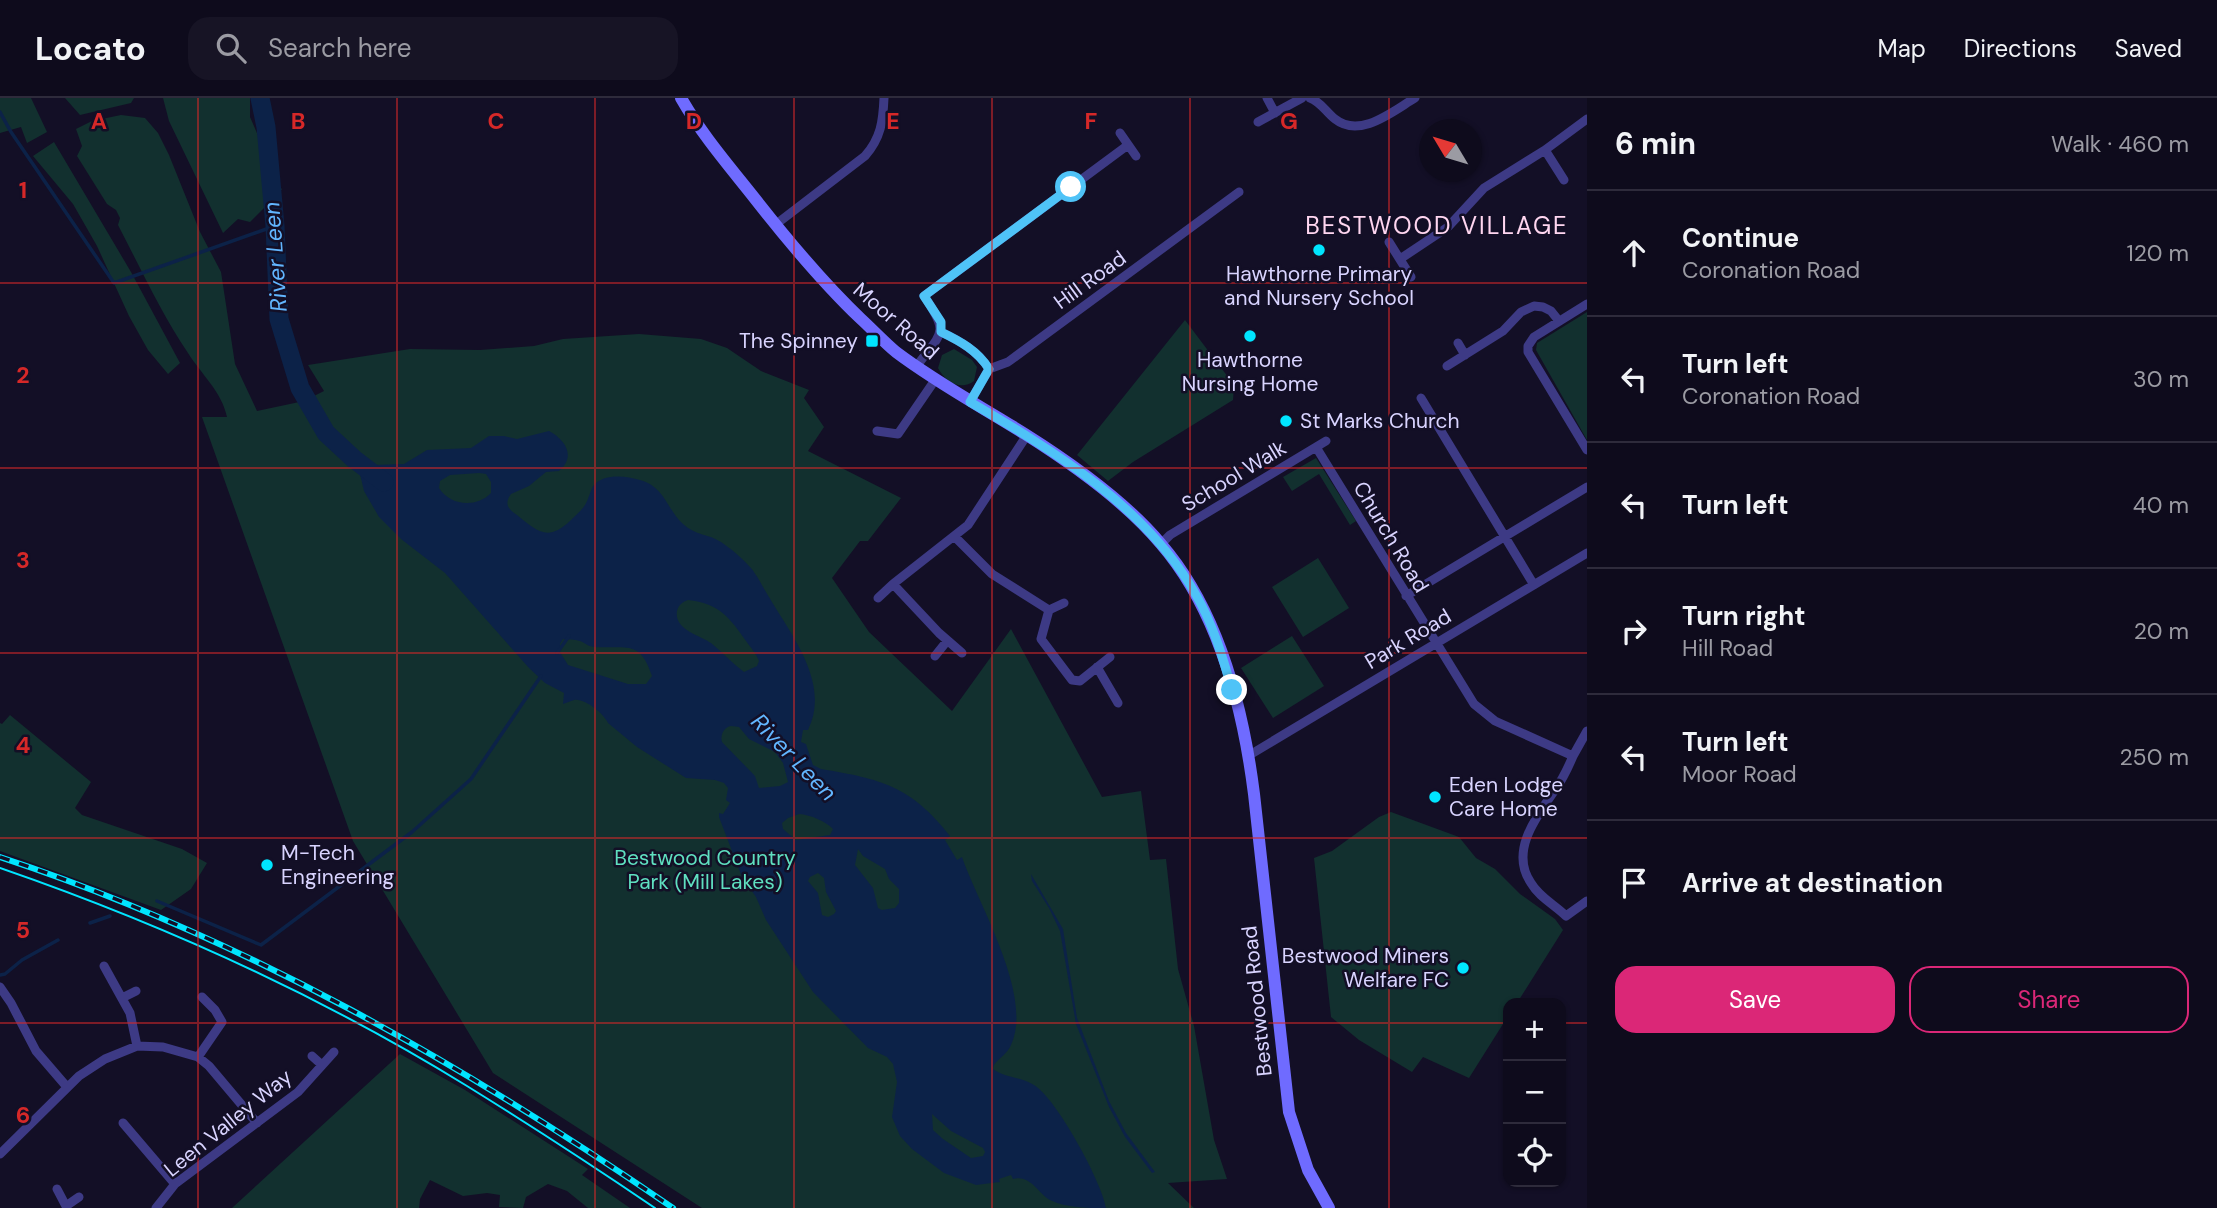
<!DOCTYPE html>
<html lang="en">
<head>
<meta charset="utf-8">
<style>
	body { margin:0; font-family:"DM Sans",sans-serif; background:#171425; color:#f1f3f6 }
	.controls { position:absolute; right:21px; bottom:21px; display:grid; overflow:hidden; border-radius:14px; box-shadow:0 2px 5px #0004 }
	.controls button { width:63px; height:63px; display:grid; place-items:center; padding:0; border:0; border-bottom:2px solid #2e2b3b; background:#0e0b1c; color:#f1f3f6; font:35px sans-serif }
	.compass { position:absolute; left:1419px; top:21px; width:63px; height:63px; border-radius:50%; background:#0e0b1c; box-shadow:0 2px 5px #0004; rotate:308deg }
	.stop { position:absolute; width:21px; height:21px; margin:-16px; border:5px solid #4fc3f7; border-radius:50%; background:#fff }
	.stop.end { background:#4fc3f7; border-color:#fff; box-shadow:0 2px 7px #0008 }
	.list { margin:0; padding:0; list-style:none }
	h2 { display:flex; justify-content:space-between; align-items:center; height:91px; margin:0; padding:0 28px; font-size:30px }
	h2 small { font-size:23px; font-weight:400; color:#9b9ba3 }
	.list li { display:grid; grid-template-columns:46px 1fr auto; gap:21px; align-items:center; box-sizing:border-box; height:126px; padding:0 28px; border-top:2px solid #2e2b3b }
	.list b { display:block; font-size:26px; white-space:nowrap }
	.list p { margin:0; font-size:23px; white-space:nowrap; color:#9b9ba3 }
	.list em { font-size:23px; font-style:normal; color:#9b9ba3 }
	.actions { display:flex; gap:14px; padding:21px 28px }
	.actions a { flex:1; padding:16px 0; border:2px solid #db2777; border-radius:21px; text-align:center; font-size:24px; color:#db2777 }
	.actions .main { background:#db2777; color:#fff }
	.icon { flex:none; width:38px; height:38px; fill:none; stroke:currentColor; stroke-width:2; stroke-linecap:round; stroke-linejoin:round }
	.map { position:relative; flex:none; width:1587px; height:1110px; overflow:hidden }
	header { display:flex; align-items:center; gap:42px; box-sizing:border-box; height:98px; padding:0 35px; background:#0e0b1c; border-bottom:2px solid #2e2b3b }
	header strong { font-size:33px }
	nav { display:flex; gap:38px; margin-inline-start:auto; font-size:24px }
	.search { width:490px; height:63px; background:#171425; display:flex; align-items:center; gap:18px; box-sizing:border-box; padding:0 24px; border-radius:21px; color:#9b9ba3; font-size:26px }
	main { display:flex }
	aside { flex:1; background:#0e0b1c }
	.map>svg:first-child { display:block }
	.green { fill:#12302f }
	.water { fill:#0c2248; fill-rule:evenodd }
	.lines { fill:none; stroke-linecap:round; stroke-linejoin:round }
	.stream { stroke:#0c2248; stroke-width:3.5 }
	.river { stroke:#0c2248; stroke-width:19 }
	.street { stroke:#3d3a85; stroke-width:9 }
	.secondary { stroke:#6f6bff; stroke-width:12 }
	.tram { stroke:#00e5ff; stroke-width:2 }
	.rail-casing { stroke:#00e5ff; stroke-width:6 }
	.rail { stroke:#130f26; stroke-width:3.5; stroke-dasharray:10; stroke-linecap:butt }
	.route { stroke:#4fc3f7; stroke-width:9 }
	.grid { fill:none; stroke:#d62828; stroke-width:2; stroke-opacity:0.55 }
	.poi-dot { fill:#00e5ff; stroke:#130f26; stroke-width:2.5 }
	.labels { text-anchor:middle; stroke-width:5; stroke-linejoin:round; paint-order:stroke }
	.poi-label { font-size:21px; fill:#d9d4ff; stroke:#130f26; text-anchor:start }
	.street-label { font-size:21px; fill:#d9d4ff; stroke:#130f26 }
	.park-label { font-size:21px; fill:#5fe0c0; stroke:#130f26 }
	.water-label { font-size:23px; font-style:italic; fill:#62b6ff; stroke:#130f26 }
	.quarter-label { font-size:24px; letter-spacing:2px; fill:#ffd6f0; stroke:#130f26 }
	.grid-label { font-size:23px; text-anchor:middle; font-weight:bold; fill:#d62828; stroke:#130f26; stroke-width:5; stroke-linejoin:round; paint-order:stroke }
</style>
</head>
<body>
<header>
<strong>Locato</strong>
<div class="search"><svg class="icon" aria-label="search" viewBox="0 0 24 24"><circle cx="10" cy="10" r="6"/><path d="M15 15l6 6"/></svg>Search here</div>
<nav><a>Map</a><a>Directions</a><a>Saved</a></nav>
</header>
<main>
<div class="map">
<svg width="1587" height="1110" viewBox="0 0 1587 1110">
	<rect width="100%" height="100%" fill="#130f26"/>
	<!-- green -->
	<path class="green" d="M0,0H31L47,34L27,45L21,29L0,35Z
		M65,0H134L131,5L80,17Z
		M163,0H250V19L282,92L266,87L265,109L250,124L238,121L223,135L169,23Z
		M121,17L145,20L158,35L169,57L200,134L221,174L235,266L257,313L304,303L324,293L308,267L410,251L480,252L534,248L563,241L639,236L701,241L727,250L761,273L809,292L804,300L824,329L808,353L901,400L868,443H860L832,480L869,534L952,613L1011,531L1102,699L1141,693L1150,762L1166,761L1178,871L1194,928L1214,1042L1227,1081L1168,1085L1194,1110H702L493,975L353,743L202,319H227C222,294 201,276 188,255C161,215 140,169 118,127L120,120L116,112L107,106L77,58L82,48L76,31L92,23Z
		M54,44L131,174L180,265L168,276L148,252L129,218L97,148L73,106L33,58Z
		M1587,214V342L1536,252L1537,245Z
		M1185,222L1234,287L1233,302L1133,364L1108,383L1077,357Z
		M954,251L972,262L977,269L974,283C961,293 945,284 938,270L942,257Z
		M1316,360L1356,423L1350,427L1319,376L1292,393L1283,379Z
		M1318,460L1349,510L1303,539L1272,489Z
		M1292,538L1324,588L1273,620L1241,570Z
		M10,617L91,684L75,710L82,717L182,751L207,765L191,791L161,812L0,753V625L2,626Z
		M1391,714L1459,739L1476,760L1495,771L1520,796L1555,821L1563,832L1517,905H1508V918L1469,980L1423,959L1412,974L1359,942L1331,919L1314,760L1332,753L1379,719Z
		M400,956L465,992L588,1071L582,1077L630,1110H588L567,1093L548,1086L526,1099L523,1110L499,1109L500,1097L487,1095L463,1098L430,1082L420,1101L419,1110H232Z"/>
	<!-- water -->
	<path class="water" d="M549,333C566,342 576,359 559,373L546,374L529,388L511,396C504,406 508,411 517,417C538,434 548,444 571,422C576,417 582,412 585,407C589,401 590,392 594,387C605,375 626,378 640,382C665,389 666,410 683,426C694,437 709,436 721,444C730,450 742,460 749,468C757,476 763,490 769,499C791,537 831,585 808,632H803L801,644L806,646L813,667L821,671C881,681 911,688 950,738L945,742L957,762L962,759C978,806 1034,898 1011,947C1008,955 999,960 994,967L993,971C1005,980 1022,979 1034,987C1056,1000 1102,1084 1106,1110C1087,1110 1067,1110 1050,1102C1037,1094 1030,1076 1013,1081L1011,1077L999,1081L1000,1084L976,1087L944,1075L912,1051L900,1038L892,1019L897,984L893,966L887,959L868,950L813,894L766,822L756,799L742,779L719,719V715L723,716L730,705L726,702L728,690L724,685L715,682L686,680L637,649L608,625C604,616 585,600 574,602C570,603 567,605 563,606L564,595L545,585L529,570L445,475L401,441L379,419L364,393L359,372L367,365L373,367L404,366L427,352L471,350L489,338H504L517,341ZM479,375L486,376L491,384V395C477,410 450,408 439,390L440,383L450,377ZM688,502C719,505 730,520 746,543C751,550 756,555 759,563L757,568L744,574C732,565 722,554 711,545C700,537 674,532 677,513C679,506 683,504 688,502ZM563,541C569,542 574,541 580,543C585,545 589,549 595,549C627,551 640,541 652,578L646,586H628L568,567L560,554V546ZM731,628L739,629L749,641L775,654L783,665L788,684L780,688L759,690L755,678L722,644C720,637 724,629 731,628ZM799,716C811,717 825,723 833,731L830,737L796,742L783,731L782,725L788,720ZM858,751L863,758L885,771L889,781L899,791V805L895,810L882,812L878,810L873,790L855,767ZM818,775L824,780L826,794L836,813L834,816L828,819L822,817L818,795L808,783L810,779ZM932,1016L951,1033L983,1050L985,1054L983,1058L971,1060L943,1041L933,1032Z
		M1031,776L1063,831L1077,920L1109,1003L1126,1035L1155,1074L1152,1075L1125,1039L1109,1009L1076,926L1060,833L1049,810L1032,783Z"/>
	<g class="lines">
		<!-- stream -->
		<path class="stream" d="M0,14L11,34L114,185L275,128
			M557,555L569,538
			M157,803L261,847L412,734L471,681L541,578
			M90,825L110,818
			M0,877L5,876L22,862L58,842"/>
		<!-- river -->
		<path class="river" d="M260,0L266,29L275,128L279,221L300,290L326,335L354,361L384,384"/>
		<!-- street -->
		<path class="street" d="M1267,0L1275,15
			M1310,0C1321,4 1326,14 1335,21C1360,41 1393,13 1415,0
			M1258,24L1302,0
			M1120,35L1136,58
			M1545,52L1564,82
			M775,127L865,58C881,40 883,23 884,0
			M1389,144L1411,179
			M1400,161L1448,129L1484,90L1545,52L1587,21
			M1587,206L1534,239L1528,248V254L1587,352
			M941,234C960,243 978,253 989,271
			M1458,245L1465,257
			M1447,268L1503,233L1521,214L1534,208L1543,209L1551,213L1559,223
			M916,269C942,234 950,236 924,198L1128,47
			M1421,300L1534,487
			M970,304L989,271L1008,264L1239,94
			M877,333L898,336L935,282
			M1316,349L1474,606L1495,623L1573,658C1568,670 1562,682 1555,692C1537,718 1509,753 1531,785C1539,799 1555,807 1566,818L1587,803
			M955,439L992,476L1049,512
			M1161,446L1170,437L1326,343
			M1406,498L1587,389
			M878,500L893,486
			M1064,505L1049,512L1041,541L1072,582L1080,583L1110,559
			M962,555L939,535L893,486L968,427L1027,337
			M935,558L947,543
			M1097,569L1118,605
			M1248,658L1587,455
			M1573,658L1587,633
			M104,868L130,915L137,948
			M0,889L11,905L36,953L67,989
			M122,900L136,893
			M312,958L322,967
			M198,959L222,924L215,912L202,899
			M123,1025L175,1086
			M0,1056L79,978L105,961L137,948L163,949L198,959L209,968L257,1025
			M57,1091L67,1110
			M66,1108L79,1099
			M156,1110L175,1086L298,994L334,954"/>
		<!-- secondary -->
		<path class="secondary" d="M681,0C702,37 730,69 756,102C789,144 823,185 861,221C873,232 884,244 896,254C937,285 982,309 1025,336C1071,365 1126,404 1161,446C1219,513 1243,609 1254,696L1289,1014L1308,1072L1329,1110"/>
		<!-- tram -->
		<path class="tram" d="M0,770C162,826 321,898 467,988C530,1027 593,1068 655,1110"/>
		<!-- rail casing -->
		<g class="rail-casing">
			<path id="rail" d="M0,759C241,838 464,967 673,1110"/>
		</g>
		<!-- rail -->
		<use href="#rail" class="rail"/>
	</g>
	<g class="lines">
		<!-- route -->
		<path class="route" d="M1071,89L924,198L941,224V234C960,243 978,253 989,271L970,304C1054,353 1147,409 1196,497C1213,526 1223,560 1232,592"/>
	</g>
	<!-- grid -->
	<path class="grid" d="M198,0V1110M397,0V1110M595,0V1110M794,0V1110M992,0V1110M1190,0V1110M1389,0V1110M0,185H1587M0,370H1587M0,555H1587M0,740H1587M0,925H1508M1561,925H1587"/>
	<!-- markers -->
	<g class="poi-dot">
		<circle cx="1319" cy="152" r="7"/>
		<circle cx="1250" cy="238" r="7"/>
		<rect x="865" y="236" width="14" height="14" rx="3.5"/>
		<circle cx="1286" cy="323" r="7"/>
		<circle cx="1435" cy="699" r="7"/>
		<circle cx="267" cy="767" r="7"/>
		<circle cx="1463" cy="870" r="7"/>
	</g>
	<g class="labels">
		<!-- poi labels -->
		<g class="poi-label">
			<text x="1319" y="183" text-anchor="middle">Hawthorne Primary<tspan x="1319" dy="24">and Nursery School</tspan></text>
			<text x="858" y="250" text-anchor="end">The Spinney</text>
			<text x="1250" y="269" text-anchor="middle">Hawthorne<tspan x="1250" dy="24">Nursing Home</tspan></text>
			<text x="1300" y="330">St Marks Church</text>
			<text x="1449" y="694">Eden Lodge<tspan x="1449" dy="24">Care Home</tspan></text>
			<text x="281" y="762">M-Tech<tspan x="281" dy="24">Engineering</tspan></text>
			<text x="1449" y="865" text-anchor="end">Bestwood Miners<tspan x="1449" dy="24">Welfare FC</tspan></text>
		</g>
		<!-- street labels -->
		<g class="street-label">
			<text transform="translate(1090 182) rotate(-36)" y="7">Hill Road</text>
			<text transform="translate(896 223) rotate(41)" y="7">Moor Road</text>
			<text transform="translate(1234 378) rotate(-31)" y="7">School Walk</text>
			<text transform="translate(1391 439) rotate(59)" y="7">Church Road</text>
			<text transform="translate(1408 541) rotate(-31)" y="7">Park Road</text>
			<text transform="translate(1257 903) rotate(-96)" y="7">Bestwood Road</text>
			<text transform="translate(228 1025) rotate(-39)" y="7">Leen Valley Way</text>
		</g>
		<!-- park labels -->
		<g class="park-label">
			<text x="705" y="767">Bestwood Country<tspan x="705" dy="24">Park (Mill Lakes)</tspan></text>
		</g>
		<!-- water labels -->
		<g class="water-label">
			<text transform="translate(275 159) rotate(-94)" y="8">River Leen</text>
			<text transform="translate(794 659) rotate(46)" y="8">River Leen</text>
		</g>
		<!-- quarter labels -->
		<g class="quarter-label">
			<text x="1437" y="136">BESTWOOD VILLAGE</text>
		</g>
	</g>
	<g class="grid-label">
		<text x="99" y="31">A</text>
		<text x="298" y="31">B</text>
		<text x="496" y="31">C</text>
		<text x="694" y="31">D</text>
		<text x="893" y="31">E</text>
		<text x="1091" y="31">F</text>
		<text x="1289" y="31">G</text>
		<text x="23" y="100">1</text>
		<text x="23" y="285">2</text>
		<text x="23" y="470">3</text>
		<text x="23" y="655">4</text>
		<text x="23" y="840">5</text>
		<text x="23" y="1025">6</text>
	</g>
</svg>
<div class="controls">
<button>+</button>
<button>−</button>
<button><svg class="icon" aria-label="locate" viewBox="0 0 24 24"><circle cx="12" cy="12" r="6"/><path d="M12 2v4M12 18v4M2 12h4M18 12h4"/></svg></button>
</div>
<svg class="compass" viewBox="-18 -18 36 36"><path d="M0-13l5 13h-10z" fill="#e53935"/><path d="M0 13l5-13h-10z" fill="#9b9ba3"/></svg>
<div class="stop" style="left:1071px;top:89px"></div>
<div class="stop end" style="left:1232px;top:592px"></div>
</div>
<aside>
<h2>6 min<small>Walk · 460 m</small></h2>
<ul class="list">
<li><svg class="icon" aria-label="ahead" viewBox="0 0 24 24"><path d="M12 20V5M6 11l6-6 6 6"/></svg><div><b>Continue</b><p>Coronation Road</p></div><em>120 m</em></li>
<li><svg class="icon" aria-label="left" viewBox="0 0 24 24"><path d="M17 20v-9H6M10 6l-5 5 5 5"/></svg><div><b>Turn left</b><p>Coronation Road</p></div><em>30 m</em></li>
<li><svg class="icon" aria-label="left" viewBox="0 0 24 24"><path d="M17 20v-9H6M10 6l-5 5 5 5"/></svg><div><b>Turn left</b></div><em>40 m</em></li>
<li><svg class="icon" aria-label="right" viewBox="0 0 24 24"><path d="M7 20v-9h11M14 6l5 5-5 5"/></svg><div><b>Turn right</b><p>Hill Road</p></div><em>20 m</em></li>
<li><svg class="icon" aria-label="left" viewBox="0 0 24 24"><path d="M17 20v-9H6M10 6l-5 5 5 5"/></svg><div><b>Turn left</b><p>Moor Road</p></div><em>250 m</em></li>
<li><svg class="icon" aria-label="arrive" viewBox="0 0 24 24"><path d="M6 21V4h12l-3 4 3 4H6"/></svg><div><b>Arrive at destination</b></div></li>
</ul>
<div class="actions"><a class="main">Save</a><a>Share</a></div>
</aside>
</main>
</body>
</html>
